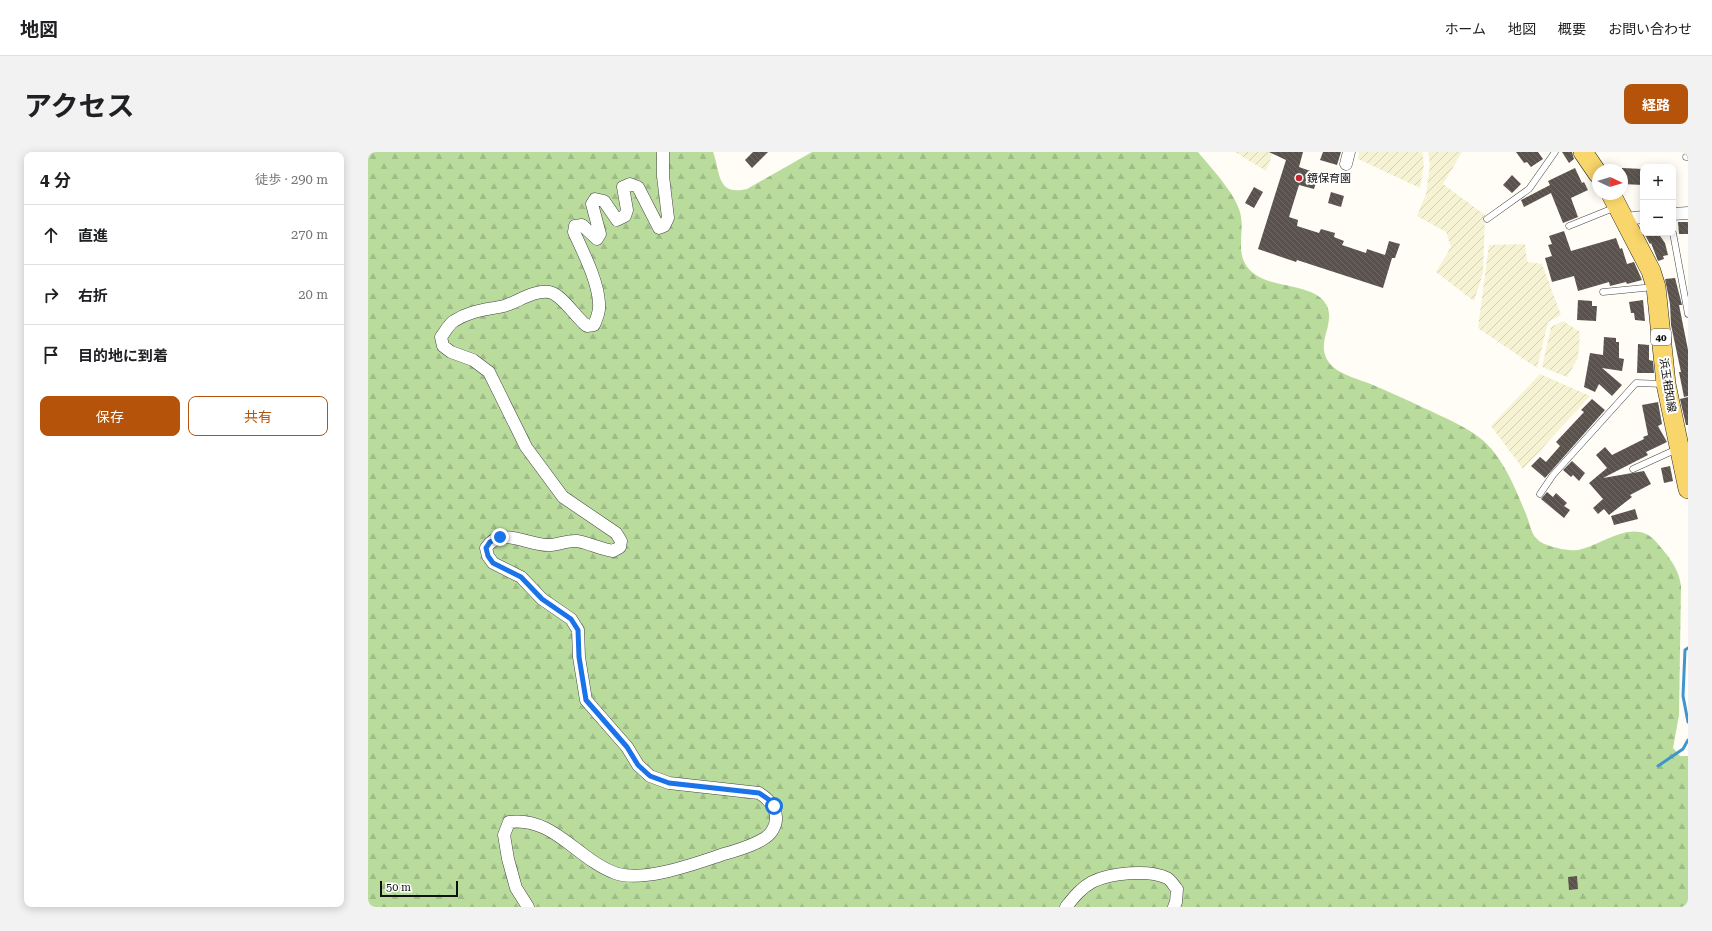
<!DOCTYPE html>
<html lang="ja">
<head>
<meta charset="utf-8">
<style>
	body { margin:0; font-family:"Roboto Serif","Noto Sans JP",serif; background:#f2f2f2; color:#202124 }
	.controls { position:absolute; right:12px; top:12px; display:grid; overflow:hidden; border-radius:8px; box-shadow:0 2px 10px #0003 }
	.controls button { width:36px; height:36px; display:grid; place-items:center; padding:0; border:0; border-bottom:1px solid #e0e0e0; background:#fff; color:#202124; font:20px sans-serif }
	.compass { position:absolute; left:1224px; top:12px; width:36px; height:36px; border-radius:50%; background:#fff; box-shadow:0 2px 10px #0003; rotate:94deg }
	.scale { position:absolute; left:12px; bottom:10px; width:78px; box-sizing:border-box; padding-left:4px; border:2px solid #111; border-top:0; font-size:11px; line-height:14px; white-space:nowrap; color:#111; -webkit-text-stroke:3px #fff; paint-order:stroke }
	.stop { position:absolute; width:12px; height:12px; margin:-9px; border:3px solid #1a73e8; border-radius:50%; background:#fff }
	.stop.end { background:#1a73e8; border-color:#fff; box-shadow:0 1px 4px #0008 }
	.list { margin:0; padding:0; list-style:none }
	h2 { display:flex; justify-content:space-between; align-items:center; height:52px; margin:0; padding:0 16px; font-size:17px }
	h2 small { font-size:13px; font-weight:400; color:#757577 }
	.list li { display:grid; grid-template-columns:26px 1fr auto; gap:12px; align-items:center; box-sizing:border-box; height:60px; padding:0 16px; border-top:1px solid #e0e0e0 }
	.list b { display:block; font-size:15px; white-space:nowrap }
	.list em { font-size:13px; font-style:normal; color:#757577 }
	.actions { display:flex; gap:8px; padding:12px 16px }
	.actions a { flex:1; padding:9px 0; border:1px solid #b45309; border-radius:8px; text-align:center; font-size:14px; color:#b45309 }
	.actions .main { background:#b45309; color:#fff }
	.icon { flex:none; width:22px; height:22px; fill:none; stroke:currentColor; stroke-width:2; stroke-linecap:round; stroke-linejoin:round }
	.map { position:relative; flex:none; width:1320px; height:755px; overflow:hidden; border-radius:8px }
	header { display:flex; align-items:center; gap:24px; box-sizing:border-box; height:56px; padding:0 20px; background:#fff; border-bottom:1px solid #e0e0e0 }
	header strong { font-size:19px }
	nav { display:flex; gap:22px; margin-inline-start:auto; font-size:14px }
	.intro { display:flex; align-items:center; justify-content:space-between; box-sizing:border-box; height:96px; padding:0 24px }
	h1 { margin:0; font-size:28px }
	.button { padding:10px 18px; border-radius:8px; background:#b45309; color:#fff; font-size:14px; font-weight:700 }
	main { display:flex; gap:24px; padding:0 24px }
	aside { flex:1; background:#fff; border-radius:8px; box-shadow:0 2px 10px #0003 }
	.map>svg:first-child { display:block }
	.farmland { fill:url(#farmland-furrows) }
	.forest { fill:url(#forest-firs) }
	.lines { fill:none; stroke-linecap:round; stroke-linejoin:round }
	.stream { stroke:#3f96cf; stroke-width:3 }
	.building { fill:url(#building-back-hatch) }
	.lane-casing { stroke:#444; stroke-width:7 }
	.street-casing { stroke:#444; stroke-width:13 }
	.primary-casing { stroke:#222; stroke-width:20 }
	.lane { stroke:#fff; stroke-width:6 }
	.street { stroke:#fff; stroke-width:12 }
	.primary { stroke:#f9d66b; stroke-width:19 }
	.route { stroke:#1a73e8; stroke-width:5 }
	.poi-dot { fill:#c4262e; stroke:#fff; stroke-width:1.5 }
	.labels { text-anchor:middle; stroke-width:4; stroke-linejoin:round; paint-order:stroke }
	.shield { fill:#fff; stroke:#585858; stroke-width:1 }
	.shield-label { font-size:10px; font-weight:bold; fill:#111 }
	.poi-label { font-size:11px; fill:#111; stroke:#fff; text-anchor:start }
	.street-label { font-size:11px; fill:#111; stroke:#fff }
</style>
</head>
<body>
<header>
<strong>地図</strong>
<nav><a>ホーム</a><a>地図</a><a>概要</a><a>お問い合わせ</a></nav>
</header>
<div class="intro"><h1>アクセス</h1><a class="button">経路</a></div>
<main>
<aside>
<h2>4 分<small>徒歩 · 290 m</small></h2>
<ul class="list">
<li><svg class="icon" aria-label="ahead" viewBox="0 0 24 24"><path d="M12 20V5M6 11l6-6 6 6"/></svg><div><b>直進</b></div><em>270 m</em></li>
<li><svg class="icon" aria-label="right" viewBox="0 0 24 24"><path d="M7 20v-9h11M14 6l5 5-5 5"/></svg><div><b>右折</b></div><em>20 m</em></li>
<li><svg class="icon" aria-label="arrive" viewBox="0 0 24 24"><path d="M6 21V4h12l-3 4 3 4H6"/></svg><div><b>目的地に到着</b></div></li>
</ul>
<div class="actions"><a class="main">保存</a><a>共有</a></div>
</aside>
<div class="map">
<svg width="1320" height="755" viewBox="0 0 1320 755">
	<defs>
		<pattern id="farmland-furrows" width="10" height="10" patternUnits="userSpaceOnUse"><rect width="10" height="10" fill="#f6f3d4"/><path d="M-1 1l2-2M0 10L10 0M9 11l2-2" fill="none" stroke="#d2cfb5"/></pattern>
		<pattern id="forest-firs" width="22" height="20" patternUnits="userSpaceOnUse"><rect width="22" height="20" fill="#b9dc9c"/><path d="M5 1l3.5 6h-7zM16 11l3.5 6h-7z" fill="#9ebc85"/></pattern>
		<pattern id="building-back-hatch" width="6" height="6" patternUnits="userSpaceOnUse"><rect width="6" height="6" fill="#5a524d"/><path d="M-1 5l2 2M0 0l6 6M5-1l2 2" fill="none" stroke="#6d6662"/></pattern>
	</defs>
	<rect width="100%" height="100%" fill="#fffdf5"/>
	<!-- farmland -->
	<path class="farmland" d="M867,0H905L898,19Z
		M991,0H1054L1056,12L1052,36L990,7Z
		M1060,0H1094L1075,32L1117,63L1115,121L1106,149L1068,120L1083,95L1078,80L1049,64L1058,42L1062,12Z
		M1157,92L1159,110L1174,112L1193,163L1180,170L1169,216L1110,176L1121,93Z
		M1195,169L1212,180L1210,206L1199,225L1174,215L1183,175Z
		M1172,222L1222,244L1155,317L1123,274Z"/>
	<!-- forest -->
	<path class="forest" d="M0,0H345C353,21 348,44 379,37L444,0H830C843,16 871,45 873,65C876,85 866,105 885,121C904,137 948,131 959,154C968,174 944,193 964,214C975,224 991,227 1005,233C1022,240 1039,248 1056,256C1075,265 1095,273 1112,286C1135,304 1147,336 1158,362C1161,369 1163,381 1168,386C1172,391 1179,393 1185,395C1193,397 1206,400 1214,397C1234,392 1257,373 1278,382C1285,385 1290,392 1295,398C1304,409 1311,419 1313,434L1311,563L1305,596L1312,604H1320V755H0Z"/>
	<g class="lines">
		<!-- stream -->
		<path class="stream" d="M1320,496L1317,498L1315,544L1320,570
			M1290,614L1315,597L1320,588"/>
	</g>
	<!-- building -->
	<path class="building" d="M385,0H400L384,16L377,8Z
		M901,0H935L931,15L951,22L946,37L931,33L921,65L930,68L929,74L951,81L953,77L967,81L966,85L976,89L974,93L998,101L999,97L1017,103L1021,89L1032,92L1027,106H1024L1015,136L929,108L928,110L890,97L918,8Z
		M955,0H973L969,13L952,8Z
		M1148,0H1170L1175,7L1163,15L1159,10L1156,11Z
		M1194,0H1204L1206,7L1201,11Z
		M1207,16L1214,31L1216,30L1220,38L1203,46L1210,65L1195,71L1183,41L1156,55L1153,48L1182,33L1180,29Z
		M1254,16L1275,17V33L1254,32Z
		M1144,23L1153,32L1144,41L1135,33Z
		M886,35L895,40L886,56L877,51Z
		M963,40L976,44L973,55L960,51Z
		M1310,70H1320V82H1311Z
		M1196,79L1203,99L1248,86L1252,97L1254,96L1259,112L1266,110L1274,128L1259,132L1258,130L1242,134L1241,130L1210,139L1206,124L1184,130L1177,106L1184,104L1180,93L1184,92L1181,84Z
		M1276,81H1290L1297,91L1300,103L1295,104L1296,107L1290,109L1283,91L1282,92Z
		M1307,126L1314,153H1311L1320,198V244L1316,245L1311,220H1313L1303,173L1302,152L1297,127Z
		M1210,148L1224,149V154H1229L1228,169L1209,168Z
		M1275,148L1277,169L1267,168L1266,161H1263L1261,150Z
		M1236,185L1248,186V190H1251V206L1256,207L1254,219L1234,216L1254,233L1244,244L1231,232L1227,240L1216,235L1222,201L1235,203Z
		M1270,192L1281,193V208L1285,209L1286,221H1269Z
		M1320,245V273H1318L1312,247Z
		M1224,247L1237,258L1177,326L1163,314L1172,305L1178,310L1192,294L1188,290L1216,260L1213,258Z
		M1290,250L1294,272L1290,274L1299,290L1278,300L1280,303L1235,326L1276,319L1283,332L1262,343L1264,345L1241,363L1236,357L1230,362L1225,356L1235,347L1221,331L1239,316L1228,303L1237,295L1244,303L1276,287L1275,285L1280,283L1274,253Z
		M1204,309L1217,321L1211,329L1205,323L1203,325L1195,318Z
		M1302,314L1305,329L1296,331L1293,316Z
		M1179,340L1185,345L1188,341L1199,351L1196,354L1202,358L1196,366L1173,347Z
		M1267,357L1270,367L1246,373L1243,364Z
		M1209,724L1210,737L1201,738L1200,725Z"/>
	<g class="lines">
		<!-- lane casing -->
		<g class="lane-casing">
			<path id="lane" d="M1318,5H1320
				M1119,67L1161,37L1187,0
				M1201,74L1248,55
				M1305,81L1320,162
				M1235,140L1286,135
				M1265,317L1309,297
				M1172,342L1185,323L1268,231L1296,232"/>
		</g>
		<!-- street casing -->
		<g class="street-casing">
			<path id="street" d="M978,12L981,0
				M1305,62L1320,61
				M1257,67L1275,65
				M160,755L148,736L140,707L136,683L141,670C185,664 209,707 247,721C275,731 326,712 353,703C366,699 397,691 404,679C414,663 404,649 391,641L301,631L282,624L270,613L259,595L218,548L211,505L210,478L203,467L174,447L153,425L125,411L120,404L118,396C133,373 160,394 181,393C191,393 199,388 209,389C221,391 232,397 245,399L252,395L253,389L248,381L195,345L158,295L121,220L105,208L83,200L75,194L73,185C77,180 81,172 86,169C103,158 118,158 136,154C150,150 165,138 181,140C194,142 208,166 219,174L226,173C229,166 232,159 231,151C230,129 215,100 206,80L207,74L214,73L229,87L232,82L224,52L227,47L236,49L249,68L257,64L259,58L255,35L262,32L270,35L291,76L296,74L300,66L295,24V0
				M698,755C706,745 713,736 724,730C742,721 781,717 799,726C803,728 806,734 809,737L808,750L806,755"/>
		</g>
		<!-- primary casing -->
		<g class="primary-casing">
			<path id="primary" d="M1215,0L1230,22
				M1243,42L1283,119L1288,135L1298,232L1320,337"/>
		</g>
		<!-- lane -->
		<use href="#lane" class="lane"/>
		<!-- street -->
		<use href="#street" class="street"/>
		<!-- primary -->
		<use href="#primary" class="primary"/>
	</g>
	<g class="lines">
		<!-- route -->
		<path class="route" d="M132,385L122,390L118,396L120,404L125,411L153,425L174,447L203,467L210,478L211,505L218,548L259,595L270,613L282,624L301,631L391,641L400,647L406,654"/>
	</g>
	<!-- markers -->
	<circle class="poi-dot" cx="931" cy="26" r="4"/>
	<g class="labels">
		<!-- shield labels -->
		<rect class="shield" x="1283" y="177" width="20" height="16" rx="3"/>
		<g class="shield-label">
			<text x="1293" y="189">40</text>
		</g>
		<!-- poi labels -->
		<g class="poi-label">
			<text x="939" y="30">鏡保育園</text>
		</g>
		<!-- street labels -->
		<g class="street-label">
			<text transform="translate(1300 233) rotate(81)" y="4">浜玉相知線</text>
		</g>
	</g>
</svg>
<div class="controls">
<button>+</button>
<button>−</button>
</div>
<svg class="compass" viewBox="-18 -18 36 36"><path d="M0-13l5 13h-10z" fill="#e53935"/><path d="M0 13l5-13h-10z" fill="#757577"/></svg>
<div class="scale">50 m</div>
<div class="stop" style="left:406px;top:654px"></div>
<div class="stop end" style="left:132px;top:385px"></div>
</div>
</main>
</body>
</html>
